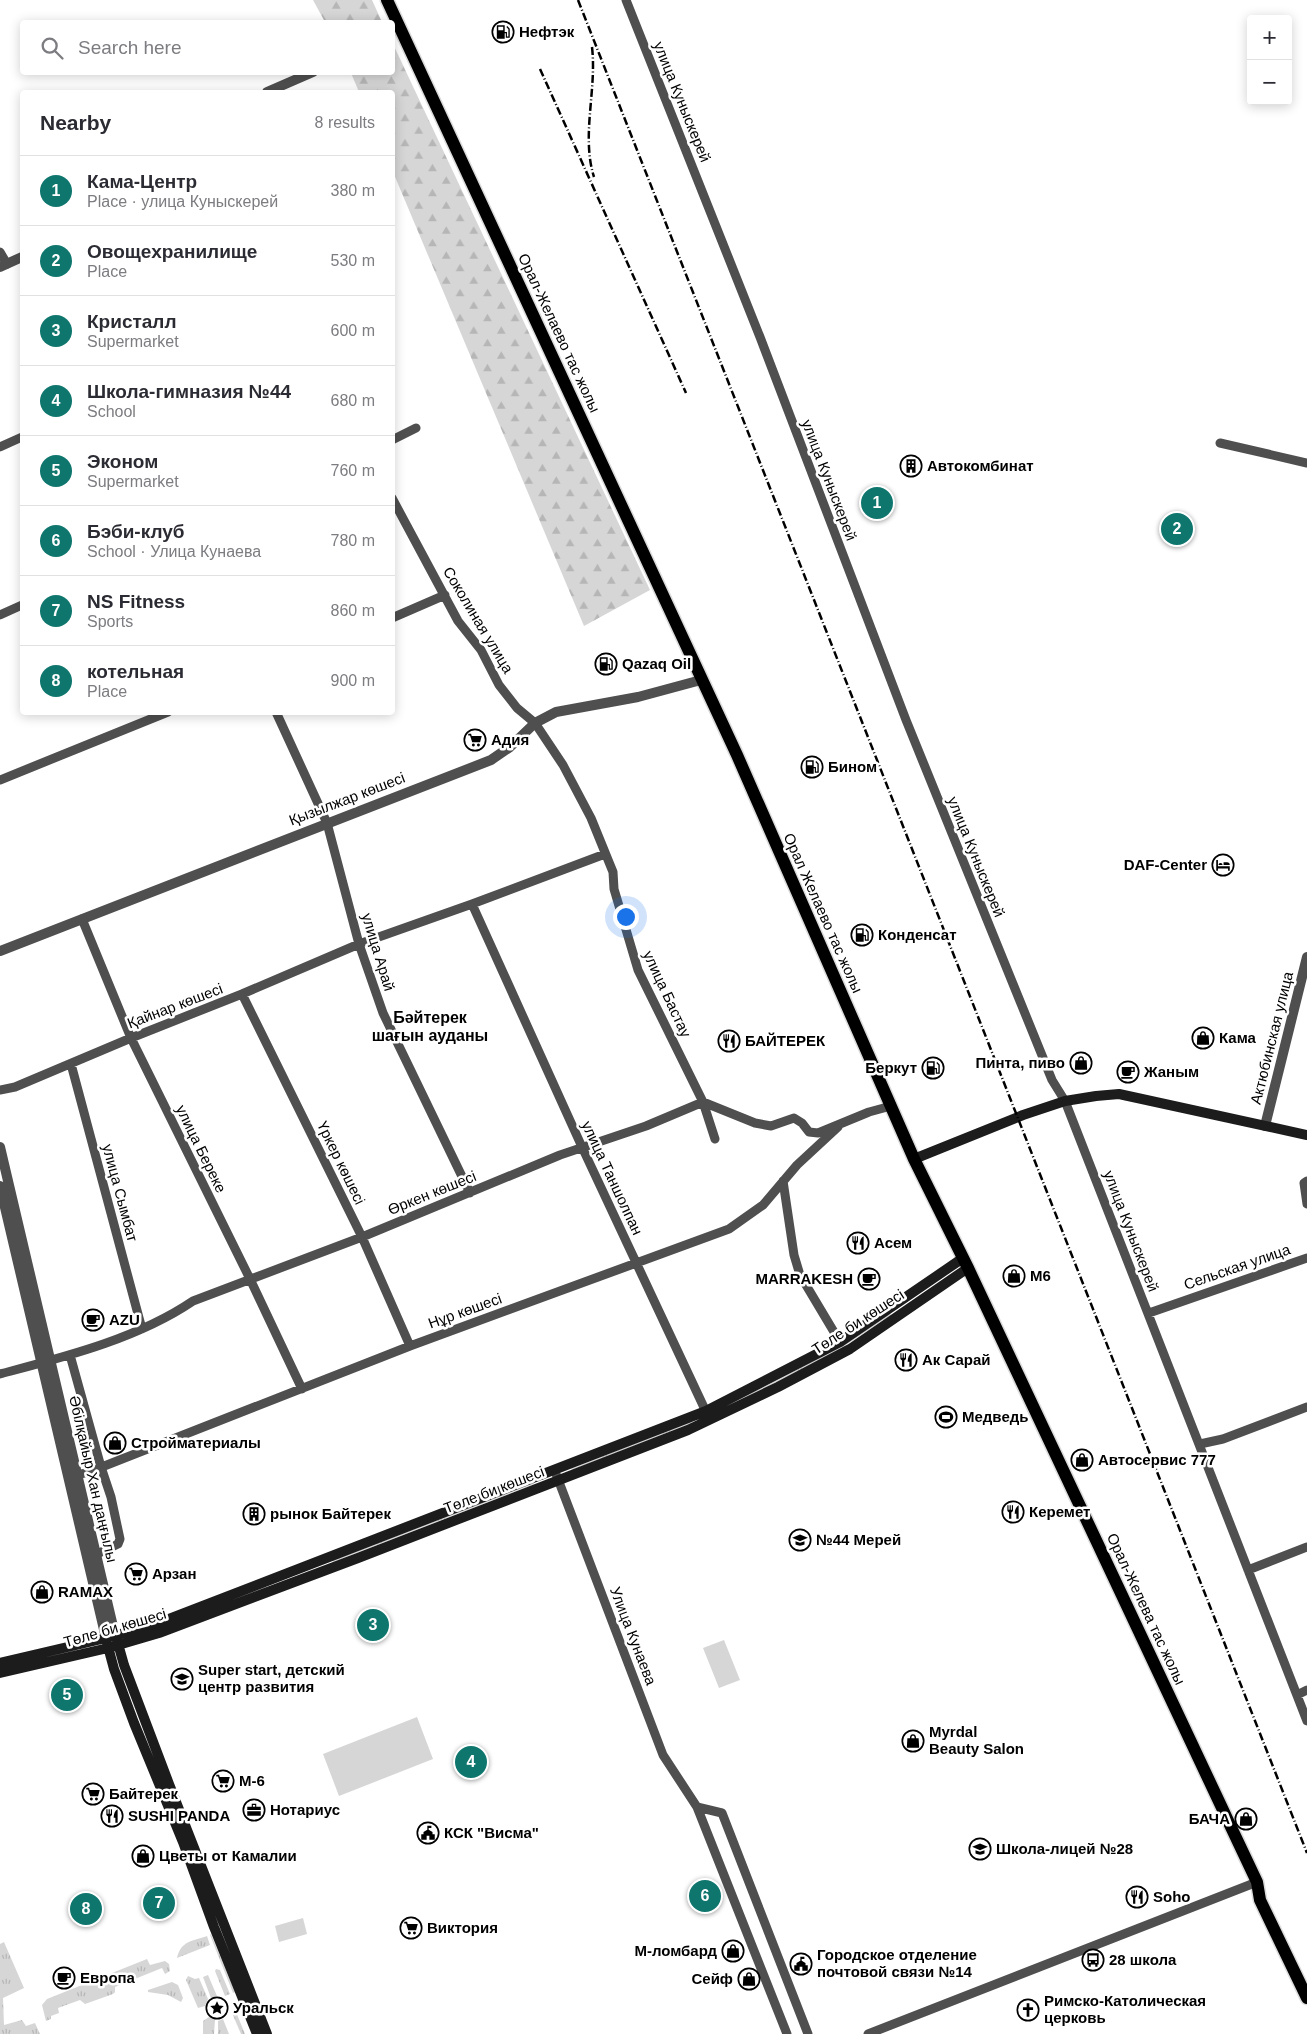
<!DOCTYPE html>
<html lang="en">
<head>
<meta charset="utf-8">
<style>
	body { margin:0; font-family:Helvetica,sans-serif; background:#f7f7f7; color:#2b2b33 }
	.controls { position:absolute; right:15px; top:15px; display:grid; overflow:hidden; border-radius:5px; box-shadow:0 2px 12px #0003 }
	.controls button { width:45px; height:45px; display:grid; place-items:center; padding:0; border:0; border-bottom:1px solid #e1e1e2; background:#fff; color:#2b2b33; font:25px sans-serif }
	.you { position:absolute; left:625px; top:916px; width:18px; height:18px; margin:-12px; border:4px solid #fff; border-radius:50%; background:#1a73e8; box-shadow:0 0 0 8px #1a73e833 }
	.badge { display:grid; place-items:center; width:32px; height:32px; border-radius:50%; background:#0f766e; color:#fff; font-size:16px; font-weight:700 }
	.pin { position:absolute; translate:-50% -50%; border:2px solid #fff; box-shadow:0 1px 5px #0006 }
	.list { margin:0; padding:0; list-style:none }
	h2 { display:flex; justify-content:space-between; align-items:center; height:65px; margin:0; padding:0 20px; font-size:21px }
	h2 small { font-size:16px; font-weight:400; color:#7c7c81 }
	.list li { display:grid; grid-template-columns:32px 1fr auto; gap:15px; align-items:center; box-sizing:border-box; height:70px; padding:0 20px; border-top:1px solid #e1e1e2 }
	.list b { display:block; font-size:19px; white-space:nowrap }
	.list p { margin:0; font-size:16px; white-space:nowrap; color:#7c7c81 }
	.list em { font-size:16px; font-style:normal; color:#7c7c81 }
	.icon { flex:none; width:28px; height:28px; fill:none; stroke:currentColor; stroke-width:2; stroke-linecap:round; stroke-linejoin:round }
	.map { position:relative; flex:none; width:1307px; height:2034px; overflow:hidden }
	.search { position:absolute; background:#fff; box-shadow:0 2px 12px #0003; left:20px; top:20px; width:375px; height:55px; display:flex; align-items:center; gap:12px; box-sizing:border-box; padding:0 18px; border-radius:5px; color:#7c7c81; font-size:19px }
	.panel { position:absolute; background:#fff; box-shadow:0 2px 12px #0003; left:20px; top:90px; width:375px; height:625px; border-radius:5px }
	.map>svg:first-child { display:block }
	.grass { fill:url(#grass-tufts) }
	.forest { fill:url(#forest-firs) }
	.green { fill:#d6d6d6 }
	.lines { fill:none; stroke-linecap:round; stroke-linejoin:round }
	.primary-casing { stroke:#dbdbdb; stroke-width:15 }
	.minor { stroke:#4f4f4f; stroke-width:9 }
	.tertiary { stroke:#4f4f4f; stroke-width:10 }
	.secondary { stroke:#1c1c1c; stroke-width:10 }
	.primary { stroke:#000; stroke-width:12 }
	.rail { stroke:#000; stroke-width:2.5; stroke-dasharray:8 2.5 1 2.5; stroke-linecap:butt }
	.labels { text-anchor:middle; stroke-width:5; stroke-linejoin:round; paint-order:stroke }
	.poi-label { font-size:15px; font-weight:bold; fill:#000; stroke:#fff; text-anchor:start }
	.street-label { font-size:15px; fill:#000; stroke:#fff }
	.neighbourhood-label { font-size:16px; font-weight:bold; fill:#000; stroke:#fff }
</style>
</head>
<body>
<div class="map">
<svg width="1307" height="2034" viewBox="0 0 1307 2034">
	<defs>
		<pattern id="grass-tufts" width="24" height="20" patternUnits="userSpaceOnUse" patternTransform="scale(1.25)"><rect width="24" height="20" fill="#d6d6d6"/><path d="M3 7l-1-3M5 7V3M7 7l1-3M15 17l-1-3M17 17v-4M19 17l1-3" fill="none" stroke="#b6b6b6"/></pattern>
		<pattern id="forest-firs" width="22" height="20" patternUnits="userSpaceOnUse" patternTransform="scale(1.25)"><rect width="22" height="20" fill="#d6d6d6"/><path d="M5 1l3.5 6h-7zM16 11l3.5 6h-7z" fill="#b6b6b6"/></pattern>
	</defs>
	<rect width="100%" height="100%" fill="#fff"/>
	<!-- grass -->
	<path class="grass" d="M890,1313L891,1315L843,1347L777,1383L720,1410L719,1408L776,1381L841,1346Z
		M691,1421L692,1423L572,1470L571,1469Z
		M533,1482L534,1484L333,1562L332,1560Z
		M211,1934L235,1992L233,1993L210,1935Z
		M207,1936L210,1945L177,1958C181,1941 192,1941 207,1936Z
		M4,1942L24,1988L3,1998L4,2025L22,2020L26,2026L35,2023L40,2034H0V1944Z
		M147,1959L150,1965L165,1961L169,1964L170,1971L165,1974L162,1968L115,1987V1992L113,1994L85,2004L80,2000L58,2008L59,2013L51,2016V2019L46,2021L42,2005L47,1999Z
		M216,1969L220,1970L230,1994L225,1996L215,1971Z
		M208,1975L217,1996L211,1998L203,1977Z
		M188,1976L195,1979L199,1978L208,1999L205,2006L198,2008L186,1980Z
		M172,1982L178,1985L183,1998L181,2002L168,1995L148,1992V1990Z
		M234,2010L236,2012L245,2034H241L232,2013Z
		M209,2017L215,2020L214,2034H203V2021Z
		M223,2019L229,2034H218V2021Z"/>
	<!-- forest -->
	<path class="forest" d="M313,0H372L382,22H325Z
		M393,44L650,590L584,626L393,172L392,92H359L351,73L392,72Z"/>
	<!-- green -->
	<path class="green" d="M724,1640L740,1680L719,1688L703,1648Z
		M417,1717L433,1759L339,1796L323,1754Z
		M303,1918L307,1934L279,1942L275,1926Z"/>
	<g class="lines">
		<!-- primary casing -->
		<g class="primary-casing">
			<path id="primary" d="M387,0L737,755L914,1159L968,1268L1231,1827L1257,1882L1260,1900L1307,1998"/>
		</g>
		<!-- minor -->
		<path class="minor" d="M626,0L760,337L906,720L1052,1080L1065,1101L1307,1721
			M0,252L7,264
			M392,440L416,428
			M1220,443L1307,463
			M0,447L22,437
			M392,498L458,621L481,650L499,685L517,708L535,723L563,765L591,818L613,872L614,889L638,970L703,1102L715,1139
			M0,615L22,605
			M392,618L445,595
			M276,712L327,823L359,944L383,1013L470,1193
			M0,780L168,712
			M472,904L582,1147L708,1416
			M82,919L131,1038L250,1279L302,1389
			M242,994L362,1237L410,1346
			M71,1064L142,1329
			M0,1090L15,1087L131,1038L242,994L359,944L472,904L605,854
			M783,1181L794,1255L800,1275L840,1342
			M1307,1181L1304,1183L1307,1204
			M1149,1313L1307,1258
			M70,1355L101,1467L111,1497L120,1539L118,1544L95,1555
			M0,1374C64,1357 137,1339 193,1301L362,1237L560,1155L646,1126L703,1102L755,1123L771,1126L794,1118L802,1123L809,1132L818,1133L869,1112L891,1106
			M1200,1444L1223,1439L1307,1407
			M72,1473L77,1475L89,1472L410,1346L729,1229L763,1205L797,1165L838,1127
			M556,1474L663,1755L697,1807L787,2034
			M1248,1570L1307,1547
			M1297,1695L1307,1690
			M697,1807L722,1813L808,2034
			M868,2034L1257,1882"/>
		<!-- tertiary -->
		<path class="tertiary" d="M267,92L313,72
			M0,267L22,257
			M0,951L491,760L510,747L535,723L556,712L638,697L701,680
			M1265,1126L1307,957
			M0,1147L115,1635
			M0,1186L106,1638"/>
		<!-- secondary -->
		<path class="secondary" d="M914,1159L1023,1115L1065,1101L1096,1096L1119,1094L1307,1135
			M117,1640L124,1665L169,1784L267,2034
			M107,1643L114,1669L134,1723L183,1842L214,1927L257,2034
			M0,1663L106,1638L156,1624L706,1411L840,1342L963,1258
			M0,1673L108,1648L159,1633L358,1558L688,1430L778,1387L850,1349L968,1268"/>
		<!-- primary -->
		<use href="#primary" class="primary"/>
		<!-- rail -->
		<path class="rail" d="M578,0L1307,1853
			M592,47C597,90 581,136 594,177
			M540,69L686,393"/>
	</g>
	<!-- icons -->
	<defs>
		<g id="fuel-ring" transform="scale(1.125)"><circle r="9.5" fill="#fff" stroke="#000" stroke-width="1.5"/><path d="M-5.5-6h7V0h2V4h1.3V-2.5L3-4.5l.8-.8L6-3V5H2.5V1h-1V6h-7ZM-4.2-4.7v3.2H.2V-4.7Z" fill="#000"/></g>
		<g id="building-ring" transform="scale(1.125)"><circle r="9.5" fill="#fff" stroke="#000" stroke-width="1.5"/><path d="M-4-6H4V6H1V3H-1V6H-4ZM-2.5-4.3h1.7v1.8h-1.7ZM.8-4.3h1.7v1.8H.8ZM-2.5-1h1.7V.8h-1.7ZM.8-1h1.7V.8H.8Z" fill="#000"/></g>
		<g id="supermarket-ring" transform="scale(1.125)"><circle r="9.5" fill="#fff" stroke="#000" stroke-width="1.5"/><path d="M-6-5.5h2.5l.6 2H6L4.5 2H-2.5L-4.4-4H-6ZM-1.5 3.2a1.3 1.3 0 1 0 .1 0ZM3 3.2a1.3 1.3 0 1 0 .1 0Z" fill="#000"/></g>
		<g id="hotel-ring" transform="scale(1.125)"><circle r="9.5" fill="#fff" stroke="#000" stroke-width="1.5"/><path d="M-6-4.5h1.5V1H6V5H4.5V3h-9V5H-6ZM-4 0a1.8 1.8 0 1 1 3.6 0ZM.5 0V-2.5h3Q6-2.5 6 0Z" fill="#000"/></g>
		<g id="shop-ring" transform="scale(1.125)"><circle r="9.5" fill="#fff" stroke="#000" stroke-width="1.5"/><path d="M-5-2.5h2.3a2.7 3.5 0 0 1 5.4 0H5L5.5 6h-11ZM-1.5-2.5h3a1.5 2.3 0 0 0-3 0Z" fill="#000"/></g>
		<g id="restaurant-ring" transform="scale(1.125)"><circle r="9.5" fill="#fff" stroke="#000" stroke-width="1.5"/><path d="M-5-6h1v4h1v-4h1v4h1v-4h1v5L-1.5 .5V6h-2V.5L-5-1ZM5-6V6H3V1.5H1.5Q1.5-4 5-6Z" fill="#000"/></g>
		<g id="cafe-ring" transform="scale(1.125)"><circle r="9.5" fill="#fff" stroke="#000" stroke-width="1.5"/><path d="M-5.5-4.5H6V0H3Q3 3.5 0 3.5H-2.5Q-5.5 3.5-5.5 0ZM3-3.2v2h1.7v-2ZM-6 4.5H4V6H-6Z" fill="#000"/></g>
		<g id="stadium-ring" transform="scale(1.125)"><circle r="9.5" fill="#fff" stroke="#000" stroke-width="1.5"/><path d="M0-5a6.5 5 0 1 0 0 10a6.5 5 0 1 0 0-10ZM-3.5-1.8h7v3.6h-7Z" fill="#000"/></g>
		<g id="school-ring" transform="scale(1.125)"><circle r="9.5" fill="#fff" stroke="#000" stroke-width="1.5"/><path d="M0-5L7-2L0 1L-7-2ZM-4 1L0 2.5L4 1V4Q0 6-4 4Z" fill="#000"/></g>
		<g id="office-ring" transform="scale(1.125)"><circle r="9.5" fill="#fff" stroke="#000" stroke-width="1.5"/><path d="M-6-3h4V-5.5h4V-3h4V5H-6ZM-1-4.5V-3h2v-1.5ZM-6 0V1H6V0Z" fill="#000"/></g>
		<g id="civic-ring" transform="scale(1.125)"><circle r="9.5" fill="#fff" stroke="#000" stroke-width="1.5"/><path d="M-.6-6.5H3V-4.5H.6V-3L4-1V1h2V6H-6V1h2V-1L-.6-3ZM-1.2 2.5V6h2.4V2.5Z" fill="#000"/></g>
		<g id="bus-ring" transform="scale(1.125)"><circle r="9.5" fill="#fff" stroke="#000" stroke-width="1.5"/><path d="M-5-6H5V4H4V6H2V4H-2V6H-4V4H-5ZM-3.5-4V0h7V-4ZM-3.5 1.2v1.5H-2V1.2ZM2 1.2v1.5H3.5V1.2Z" fill="#000"/></g>
		<g id="sight-ring" transform="scale(1.125)"><circle r="9.5" fill="#fff" stroke="#000" stroke-width="1.5"/><path d="M0-6L1.8-2.2L6-1.7L2.9 1.2L3.7 5.4L0 3.3L-3.7 5.4L-2.9 1.2L-6-1.7L-1.8-2.2Z" fill="#000"/></g>
		<g id="church-ring" transform="scale(1.125)"><circle r="9.5" fill="#fff" stroke="#000" stroke-width="1.5"/><path d="M-1.2-6h2.4v3.5h3.3v2.4h-3.3V6h-2.4V-.1h-3.3v-2.4h3.3Z" fill="#000"/></g>
	</defs>
	<g fill-rule="evenodd">
		<use href="#fuel-ring" x="503" y="32"/>
		<use href="#building-ring" x="911" y="466"/>
		<use href="#fuel-ring" x="606" y="664"/>
		<use href="#supermarket-ring" x="475" y="740"/>
		<use href="#fuel-ring" x="812" y="767"/>
		<use href="#hotel-ring" x="1223" y="865"/>
		<use href="#fuel-ring" x="862" y="935"/>
		<use href="#shop-ring" x="1203" y="1038"/>
		<use href="#restaurant-ring" x="729" y="1041"/>
		<use href="#shop-ring" x="1081" y="1063"/>
		<use href="#fuel-ring" x="933" y="1068"/>
		<use href="#cafe-ring" x="1128" y="1072"/>
		<use href="#restaurant-ring" x="858" y="1243"/>
		<use href="#shop-ring" x="1014" y="1276"/>
		<use href="#cafe-ring" x="869" y="1279"/>
		<use href="#cafe-ring" x="93" y="1320"/>
		<use href="#restaurant-ring" x="906" y="1360"/>
		<use href="#stadium-ring" x="946" y="1417"/>
		<use href="#shop-ring" x="115" y="1443"/>
		<use href="#shop-ring" x="1082" y="1460"/>
		<use href="#restaurant-ring" x="1013" y="1512"/>
		<use href="#building-ring" x="254" y="1514"/>
		<use href="#school-ring" x="800" y="1540"/>
		<use href="#supermarket-ring" x="136" y="1574"/>
		<use href="#shop-ring" x="42" y="1592"/>
		<use href="#school-ring" x="182" y="1679"/>
		<use href="#shop-ring" x="913" y="1741"/>
		<use href="#supermarket-ring" x="223" y="1781"/>
		<use href="#supermarket-ring" x="93" y="1794"/>
		<use href="#office-ring" x="254" y="1810"/>
		<use href="#restaurant-ring" x="112" y="1816"/>
		<use href="#shop-ring" x="1246" y="1819"/>
		<use href="#civic-ring" x="428" y="1833"/>
		<use href="#school-ring" x="980" y="1849"/>
		<use href="#shop-ring" x="143" y="1856"/>
		<use href="#restaurant-ring" x="1137" y="1897"/>
		<use href="#supermarket-ring" x="411" y="1928"/>
		<use href="#shop-ring" x="733" y="1951"/>
		<use href="#bus-ring" x="1093" y="1960"/>
		<use href="#civic-ring" x="801" y="1964"/>
		<use href="#cafe-ring" x="64" y="1978"/>
		<use href="#shop-ring" x="749" y="1979"/>
		<use href="#sight-ring" x="217" y="2008"/>
		<use href="#church-ring" x="1028" y="2010"/>
	</g>
	<g class="labels">
		<!-- poi labels -->
		<g class="poi-label">
			<text x="519" y="37">Нефтэк</text>
			<text x="927" y="471">Автокомбинат</text>
			<text x="622" y="669">Qazaq Oil</text>
			<text x="491" y="745">Адия</text>
			<text x="828" y="772">Бином</text>
			<text x="1207" y="870" text-anchor="end">DAF-Center</text>
			<text x="878" y="940">Конденсат</text>
			<text x="1219" y="1043">Кама</text>
			<text x="745" y="1046">БАЙТЕРЕК</text>
			<text x="1065" y="1068" text-anchor="end">Пинта, пиво</text>
			<text x="917" y="1073" text-anchor="end">Беркут</text>
			<text x="1144" y="1077">Жаным</text>
			<text x="874" y="1248">Асем</text>
			<text x="1030" y="1281">М6</text>
			<text x="853" y="1284" text-anchor="end">MARRAKESH</text>
			<text x="109" y="1325">AZU</text>
			<text x="922" y="1365">Ак Сарай</text>
			<text x="962" y="1422">Медведь</text>
			<text x="131" y="1448">Стройматериалы</text>
			<text x="1098" y="1465">Автосервис 777</text>
			<text x="1029" y="1517">Керемет</text>
			<text x="270" y="1519">рынок Байтерек</text>
			<text x="816" y="1545">№44 Мерей</text>
			<text x="152" y="1579">Арзан</text>
			<text x="58" y="1597">RAMAX</text>
			<text x="198" y="1675">Super start, детский<tspan x="198" dy="17">центр развития</tspan></text>
			<text x="929" y="1737">Myrdal<tspan x="929" dy="17">Beauty Salon</tspan></text>
			<text x="239" y="1786">M-6</text>
			<text x="109" y="1799">Байтерек</text>
			<text x="270" y="1815">Нотариус</text>
			<text x="128" y="1821">SUSHI PANDA</text>
			<text x="1230" y="1824" text-anchor="end">БАЧА</text>
			<text x="444" y="1838">КСК "Висма"</text>
			<text x="996" y="1854">Школа-лицей №28</text>
			<text x="159" y="1861">Цветы от Камалии</text>
			<text x="1153" y="1902">Soho</text>
			<text x="427" y="1933">Виктория</text>
			<text x="717" y="1956" text-anchor="end">М-ломбард</text>
			<text x="817" y="1960">Городское отделение<tspan x="817" dy="17">почтовой связи №14</tspan></text>
			<text x="1109" y="1965">28 школа</text>
			<text x="80" y="1983">Европа</text>
			<text x="733" y="1984" text-anchor="end">Сейф</text>
			<text x="1044" y="2006">Римско-Католическая<tspan x="1044" dy="17">церковь</tspan></text>
			<text x="233" y="2013">Уральск</text>
		</g>
		<!-- street labels -->
		<g class="street-label">
			<text transform="translate(682 102) rotate(68)" y="5">улица Куныскерей</text>
			<text transform="translate(559 333) rotate(65)" y="5">Орал-Желаево тас жолы</text>
			<text transform="translate(829 480) rotate(69)" y="5">улица Куныскерей</text>
			<text transform="translate(478 620) rotate(59)" y="5">Соколиная улица</text>
			<text transform="translate(347 799) rotate(-21)" y="5">Қызылжар көшесі</text>
			<text transform="translate(976 857) rotate(68)" y="5">улица Куныскерей</text>
			<text transform="translate(823 913) rotate(66)" y="5">Орал Желаево тас жолы</text>
			<text transform="translate(378 952) rotate(73)" y="5">улица Арай</text>
			<text transform="translate(667 994) rotate(65)" y="5">улица Бастау</text>
			<text transform="translate(175 1006) rotate(-21)" y="5">Қайнар көшесі</text>
			<text transform="translate(1272 1038) rotate(-76)" y="5">Актюбинская улица</text>
			<text transform="translate(201 1149) rotate(64)" y="5">улица Береке</text>
			<text transform="translate(341 1163) rotate(64)" y="5">Үркер көшесі</text>
			<text transform="translate(612 1178) rotate(65)" y="5">улица Таншолпан</text>
			<text transform="translate(120 1193) rotate(75)" y="5">улица Сымбат</text>
			<text transform="translate(432 1193) rotate(-22)" y="5">Өркен көшесі</text>
			<text transform="translate(1131 1231) rotate(69)" y="5">улица Куныскерей</text>
			<text transform="translate(1237 1267) rotate(-19)" y="5">Сельская улица</text>
			<text transform="translate(465 1311) rotate(-20)" y="5">Нұр көшесі</text>
			<text transform="translate(858 1322) rotate(-33)" y="5">Төле би көшесі</text>
			<text transform="translate(93 1479) rotate(77)" y="5">Әбілқайыр Хан даңғылы</text>
			<text transform="translate(494 1490) rotate(-21)" y="5">Төле би көшесі</text>
			<text transform="translate(1146 1609) rotate(65)" y="5">Орал-Желева тас жолы</text>
			<text transform="translate(115 1628) rotate(-16)" y="5">Төле би көшесі</text>
			<text transform="translate(633 1636) rotate(69)" y="5">Улица Кунаева</text>
		</g>
		<!-- neighbourhood labels -->
		<g class="neighbourhood-label">
			<text x="430" y="1023">Бәйтерек<tspan x="430" dy="18">шағын ауданы</tspan></text>
		</g>
	</g>
</svg>
<div class="controls">
<button>+</button>
<button>−</button>
</div>
<div class="you"></div>
<div class="pin badge" style="left:877px;top:503px">1</div>
<div class="pin badge" style="left:1177px;top:529px">2</div>
<div class="pin badge" style="left:373px;top:1625px">3</div>
<div class="pin badge" style="left:471px;top:1762px">4</div>
<div class="pin badge" style="left:67px;top:1695px">5</div>
<div class="pin badge" style="left:705px;top:1896px">6</div>
<div class="pin badge" style="left:159px;top:1903px">7</div>
<div class="pin badge" style="left:86px;top:1909px">8</div>
<div class="search"><svg class="icon" aria-label="search" viewBox="0 0 24 24"><circle cx="10" cy="10" r="6"/><path d="M15 15l6 6"/></svg>Search here</div>
<section class="panel">
<h2>Nearby<small>8 results</small></h2>
<ul class="list">
<li><span class="badge">1</span><div><b>Кама-Центр</b><p>Place · улица Куныскерей</p></div><em>380 m</em></li>
<li><span class="badge">2</span><div><b>Овощехранилище</b><p>Place</p></div><em>530 m</em></li>
<li><span class="badge">3</span><div><b>Кристалл</b><p>Supermarket</p></div><em>600 m</em></li>
<li><span class="badge">4</span><div><b>Школа-гимназия №44</b><p>School</p></div><em>680 m</em></li>
<li><span class="badge">5</span><div><b>Эконом</b><p>Supermarket</p></div><em>760 m</em></li>
<li><span class="badge">6</span><div><b>Бэби-клуб</b><p>School · Улица Кунаева</p></div><em>780 m</em></li>
<li><span class="badge">7</span><div><b>NS Fitness</b><p>Sports</p></div><em>860 m</em></li>
<li><span class="badge">8</span><div><b>котельная</b><p>Place</p></div><em>900 m</em></li>
</ul>
</section>
</div>
</body>
</html>
